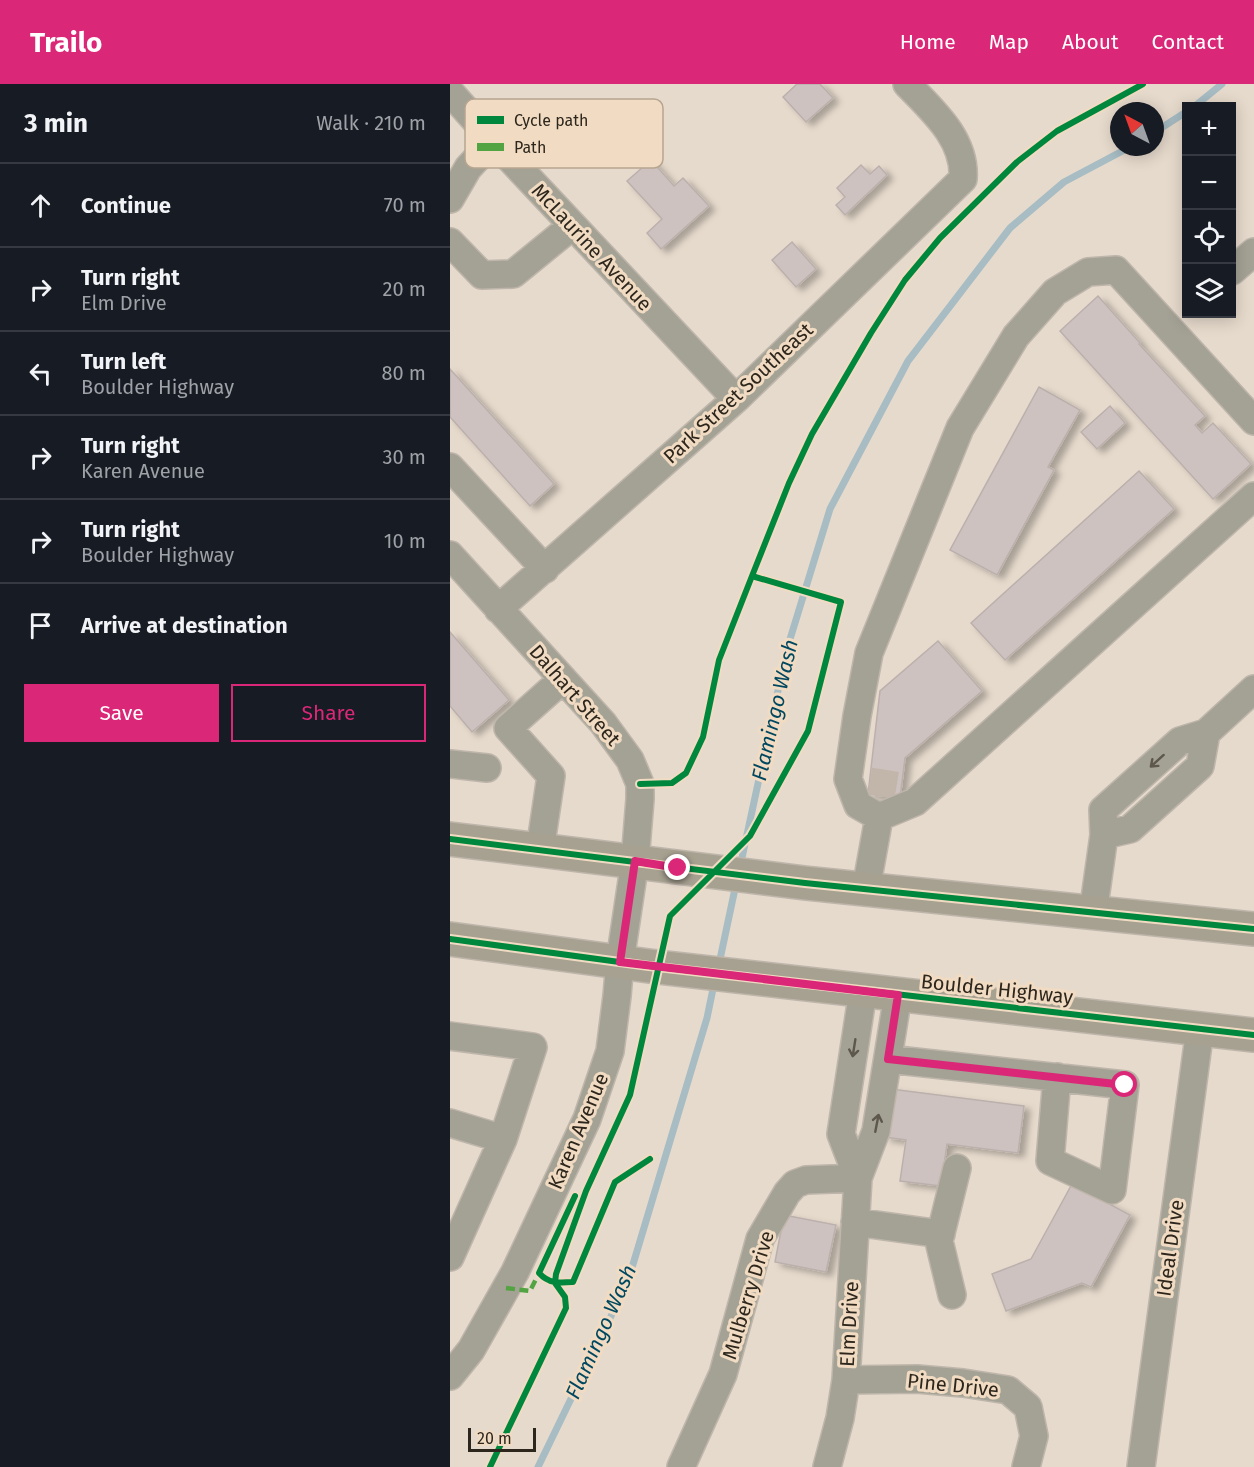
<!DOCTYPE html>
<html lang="en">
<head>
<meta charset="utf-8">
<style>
	body { margin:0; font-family:"Fira Sans",sans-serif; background:#242831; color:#f1f3f6 }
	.controls { position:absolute; right:18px; top:18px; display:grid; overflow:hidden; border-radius:0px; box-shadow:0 3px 15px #0003 }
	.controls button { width:54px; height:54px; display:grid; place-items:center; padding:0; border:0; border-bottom:2px solid #363941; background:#171b24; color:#f1f3f6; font:30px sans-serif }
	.compass { position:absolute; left:660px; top:18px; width:54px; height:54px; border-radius:50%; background:#171b24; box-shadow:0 3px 15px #0003; rotate:319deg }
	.scale { position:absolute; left:18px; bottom:15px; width:68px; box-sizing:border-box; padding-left:6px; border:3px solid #2d261c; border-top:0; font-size:16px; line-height:21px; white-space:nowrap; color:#2d261c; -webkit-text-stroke:4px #f1dbc2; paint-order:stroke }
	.stop { position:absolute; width:18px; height:18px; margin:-14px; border:4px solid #db2777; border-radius:50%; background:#fff }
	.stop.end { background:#db2777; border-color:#fff; box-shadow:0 2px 6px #0008 }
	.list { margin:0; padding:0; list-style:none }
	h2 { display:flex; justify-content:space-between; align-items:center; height:78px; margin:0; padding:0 24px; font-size:26px }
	h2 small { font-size:20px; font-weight:400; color:#9ea1a6 }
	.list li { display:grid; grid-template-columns:39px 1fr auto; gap:18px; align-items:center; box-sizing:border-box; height:84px; padding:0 24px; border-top:2px solid #363941 }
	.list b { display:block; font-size:22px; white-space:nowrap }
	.list p { margin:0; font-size:20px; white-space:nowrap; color:#9ea1a6 }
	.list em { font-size:20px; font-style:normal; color:#9ea1a6 }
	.actions { display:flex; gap:12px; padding:18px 24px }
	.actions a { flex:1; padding:14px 0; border:2px solid #db2777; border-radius:0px; text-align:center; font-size:21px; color:#db2777 }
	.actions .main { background:#db2777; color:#fff }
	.icon { flex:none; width:33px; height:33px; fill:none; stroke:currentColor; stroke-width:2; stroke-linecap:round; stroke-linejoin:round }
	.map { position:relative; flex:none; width:804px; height:1383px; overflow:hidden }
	header { display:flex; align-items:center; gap:36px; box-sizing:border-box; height:84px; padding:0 30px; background:#db2777; color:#fff }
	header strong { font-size:28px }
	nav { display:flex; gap:33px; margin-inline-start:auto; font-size:21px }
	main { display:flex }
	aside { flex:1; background:#171b24 }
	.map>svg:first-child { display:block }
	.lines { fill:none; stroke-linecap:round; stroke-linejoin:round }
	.stream { stroke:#a7bcc3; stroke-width:7 }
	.building { fill:#cdc2bf; stroke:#bcb0ad; stroke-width:1.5; filter:url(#shadow) }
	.minor-tunnel { stroke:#c1b6a9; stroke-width:27; stroke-dasharray:27 14; stroke-linecap:butt }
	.minor-casing { stroke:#bfb6ab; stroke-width:30 }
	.major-casing { stroke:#bfb6ab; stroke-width:36 }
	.minor { stroke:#a4a195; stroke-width:27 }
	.major { stroke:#a7a191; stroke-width:33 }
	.quiet { stroke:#52a341; stroke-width:4.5; stroke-dasharray:9 4.5; stroke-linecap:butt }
	.cycleway-casing { stroke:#f1dbc2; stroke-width:10 }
	.cycleway { stroke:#00873e; stroke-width:6 }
	.oneway { stroke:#5d574c }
	.route { stroke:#db2777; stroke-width:8 }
	.labels { text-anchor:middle; stroke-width:6; stroke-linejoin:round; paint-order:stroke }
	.street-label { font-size:20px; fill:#2d261c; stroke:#f1dbc2 }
	.water-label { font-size:21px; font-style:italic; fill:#004860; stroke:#f1dbc2 }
	.key { fill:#f1dbc2; stroke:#b6a590; stroke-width:1.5 }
	.key-label { font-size:16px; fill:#2d261c }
</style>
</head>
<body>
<header>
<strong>Trailo</strong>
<nav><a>Home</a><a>Map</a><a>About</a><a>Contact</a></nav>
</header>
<main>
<aside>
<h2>3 min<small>Walk · 210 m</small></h2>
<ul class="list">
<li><svg class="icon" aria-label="ahead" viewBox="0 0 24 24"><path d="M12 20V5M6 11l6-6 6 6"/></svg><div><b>Continue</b></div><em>70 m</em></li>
<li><svg class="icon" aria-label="right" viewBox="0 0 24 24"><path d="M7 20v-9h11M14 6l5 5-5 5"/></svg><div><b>Turn right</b><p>Elm Drive</p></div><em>20 m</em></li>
<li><svg class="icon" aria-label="left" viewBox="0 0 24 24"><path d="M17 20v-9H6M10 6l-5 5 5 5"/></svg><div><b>Turn left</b><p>Boulder Highway</p></div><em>80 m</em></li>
<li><svg class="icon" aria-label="right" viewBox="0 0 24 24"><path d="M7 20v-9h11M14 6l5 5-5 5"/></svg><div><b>Turn right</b><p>Karen Avenue</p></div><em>30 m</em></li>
<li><svg class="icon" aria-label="right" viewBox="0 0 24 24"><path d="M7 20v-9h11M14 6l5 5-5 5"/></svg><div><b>Turn right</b><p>Boulder Highway</p></div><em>10 m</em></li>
<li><svg class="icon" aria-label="arrive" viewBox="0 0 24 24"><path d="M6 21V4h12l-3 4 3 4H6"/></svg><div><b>Arrive at destination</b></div></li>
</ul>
<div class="actions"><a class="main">Save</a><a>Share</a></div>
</aside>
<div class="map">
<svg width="804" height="1383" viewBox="0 0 804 1383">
	<defs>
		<filter id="shadow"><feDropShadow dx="6" dy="4" stdDeviation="3" flood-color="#0004"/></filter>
	</defs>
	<rect width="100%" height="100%" fill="#e6dacc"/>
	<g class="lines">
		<!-- stream -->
		<path class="stream" d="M745,22L772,0
			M705,48L736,28
			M290,783L337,565L380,425L458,277L560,144L614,98L680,63
			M269,880L286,800
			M88,1383L178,1197L257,934L264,900"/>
	</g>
	<!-- building -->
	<path class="building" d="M347,0H370L383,14L356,38L333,13Z
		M201,76L224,102L233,94L259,122L211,165L197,149L212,135L177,97Z
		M411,81L420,90L429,82L437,91L395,131L386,121L395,113L387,104Z
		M342,158L366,185L346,203L322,176Z
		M648,212L690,259L689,260L755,332L745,341L752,349L763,339L801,380L763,415L610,247Z
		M0,285L104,400L80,422L0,333Z
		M589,303L630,326L598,383L604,386L547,491L500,466Z
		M660,322L675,339L647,365L631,348Z
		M689,387L724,425L555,576L521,539Z
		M0,548L59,616L22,648L0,622Z
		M488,557L532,607L455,674L450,714L418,710L430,607Z
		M441,1005L574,1022L568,1069L497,1060L491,1102L450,1097L456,1056L435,1053Z
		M622,1100L680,1131L641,1203L632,1199L556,1227L542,1190L581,1175Z
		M334,1131L386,1141L376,1188L325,1178Z"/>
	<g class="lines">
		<!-- minor-tunnel -->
		<path class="minor-tunnel" d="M420,697L451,702"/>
		<!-- minor casing -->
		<g class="minor-casing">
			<path id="minor" d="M0,8L50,64L286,315
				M0,115L18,84L43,57
				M0,158L32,191L63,190L122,142
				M782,187L804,168
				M0,383L95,485
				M0,471L153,639L180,676L190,700V715L185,777L170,877L167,912L160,967L137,1035L65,1188L21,1266L0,1292
				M48,525L286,315L513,95C516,55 482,26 457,0
				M0,680L37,684
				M429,733L408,721L398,695L407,632L419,569L510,344L566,252L605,208L638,188L666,186L804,337
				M429,733L465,718L804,412
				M654,751L680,745L750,682L756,649
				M90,766L101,692L58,644L113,595
				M416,805L429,733
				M643,829L654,751L653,726L730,657L756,649L804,605
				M0,952L83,963L53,1055L0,1173
				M438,975L675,1001L662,1106L600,1077L607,993
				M0,1039L53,1055
				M408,1094L391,1050L413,907
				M405,1138L491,1150
				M502,1211L489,1157L507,1084
				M396,1296L467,1295L513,1299L558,1306L578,1323L584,1352L576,1383
				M231,1383L273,1290L310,1155L337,1109L345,1100L356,1096L408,1094
				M377,1383L390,1334L396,1296L408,1094L426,1047L448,911
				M691,1383L750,945"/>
		</g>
		<!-- major casing -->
		<g class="major-casing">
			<path id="major" d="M0,755L355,799L804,845
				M0,855L199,882L804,951"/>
		</g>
		<!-- minor -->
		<use href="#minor" class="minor"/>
		<!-- major -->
		<use href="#major" class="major"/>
		<!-- quiet -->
		<path class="quiet" d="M56,1204L80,1207L89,1189"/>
		<!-- cycleway casing -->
		<g class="cycleway-casing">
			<path id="cycleway" d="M190,700L222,699L236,689L253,653L269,576L302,492
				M0,755L355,799L804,845
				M0,855L199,882L804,951
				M125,1112L89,1189C99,1200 109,1199 123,1198L165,1098L200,1075
				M40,1383L116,1224L115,1213L105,1199L106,1190L136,1107L180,1011L220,832L300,752L358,647L391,518L302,492L339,399L362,350L421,249L455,196L490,154L567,78L607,47L693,0"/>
		</g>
		<!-- cycleway -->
		<use href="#cycleway" class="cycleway"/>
	</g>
	<!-- one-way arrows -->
	<defs><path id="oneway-shaft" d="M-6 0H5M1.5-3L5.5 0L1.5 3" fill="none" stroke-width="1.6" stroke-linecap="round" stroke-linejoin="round" transform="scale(1.5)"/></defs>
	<g class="oneway">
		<use href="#oneway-shaft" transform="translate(707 677) rotate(138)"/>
		<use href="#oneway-shaft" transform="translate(404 964) rotate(99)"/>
		<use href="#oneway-shaft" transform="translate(427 1039) rotate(-79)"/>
	</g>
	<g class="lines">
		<!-- route -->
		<path class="route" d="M228,784L185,777L170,878L448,911L438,975L675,1001"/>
	</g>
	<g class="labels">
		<!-- street labels -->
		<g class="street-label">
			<text transform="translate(142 163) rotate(47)" y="7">McLaurine Avenue</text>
			<text transform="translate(288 309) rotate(-43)" y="7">Park Street Southeast</text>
			<text transform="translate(125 611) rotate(49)" y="7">Dalhart Street</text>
			<text transform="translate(547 905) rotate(6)" y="7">Boulder Highway</text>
			<text transform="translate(128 1047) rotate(-67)" y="7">Karen Avenue</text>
			<text transform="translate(720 1164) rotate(-82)" y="7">Ideal Drive</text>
			<text transform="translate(298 1211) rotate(-73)" y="7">Mulberry Drive</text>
			<text transform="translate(399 1240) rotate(-87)" y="7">Elm Drive</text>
			<text transform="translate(503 1301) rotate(6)" y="7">Pine Drive</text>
		</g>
		<!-- water labels -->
		<g class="water-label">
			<text transform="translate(325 626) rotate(-77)" y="7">Flamingo Wash</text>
			<text transform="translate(151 1248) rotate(-66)" y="7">Flamingo Wash</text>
		</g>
	</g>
	<!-- legend -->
	<rect x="15" y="15" width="198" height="69" rx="9" class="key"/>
	<rect x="27" y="32" width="27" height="8" fill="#00873e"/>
	<rect x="27" y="59" width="27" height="8" fill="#52a341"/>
	<g class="key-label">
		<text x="64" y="42">Cycle path</text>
		<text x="64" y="69">Path</text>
	</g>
</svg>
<div class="controls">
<button>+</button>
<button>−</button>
<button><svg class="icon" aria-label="locate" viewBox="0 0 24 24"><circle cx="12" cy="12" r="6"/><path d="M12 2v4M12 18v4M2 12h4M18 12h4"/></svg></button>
<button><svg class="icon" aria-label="layers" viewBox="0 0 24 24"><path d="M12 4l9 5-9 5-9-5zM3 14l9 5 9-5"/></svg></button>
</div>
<svg class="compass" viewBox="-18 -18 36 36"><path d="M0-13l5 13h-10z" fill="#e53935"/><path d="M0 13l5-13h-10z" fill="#9ea1a6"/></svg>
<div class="scale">20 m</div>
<div class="stop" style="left:675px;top:1001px"></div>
<div class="stop end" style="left:228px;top:784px"></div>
</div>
</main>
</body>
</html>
